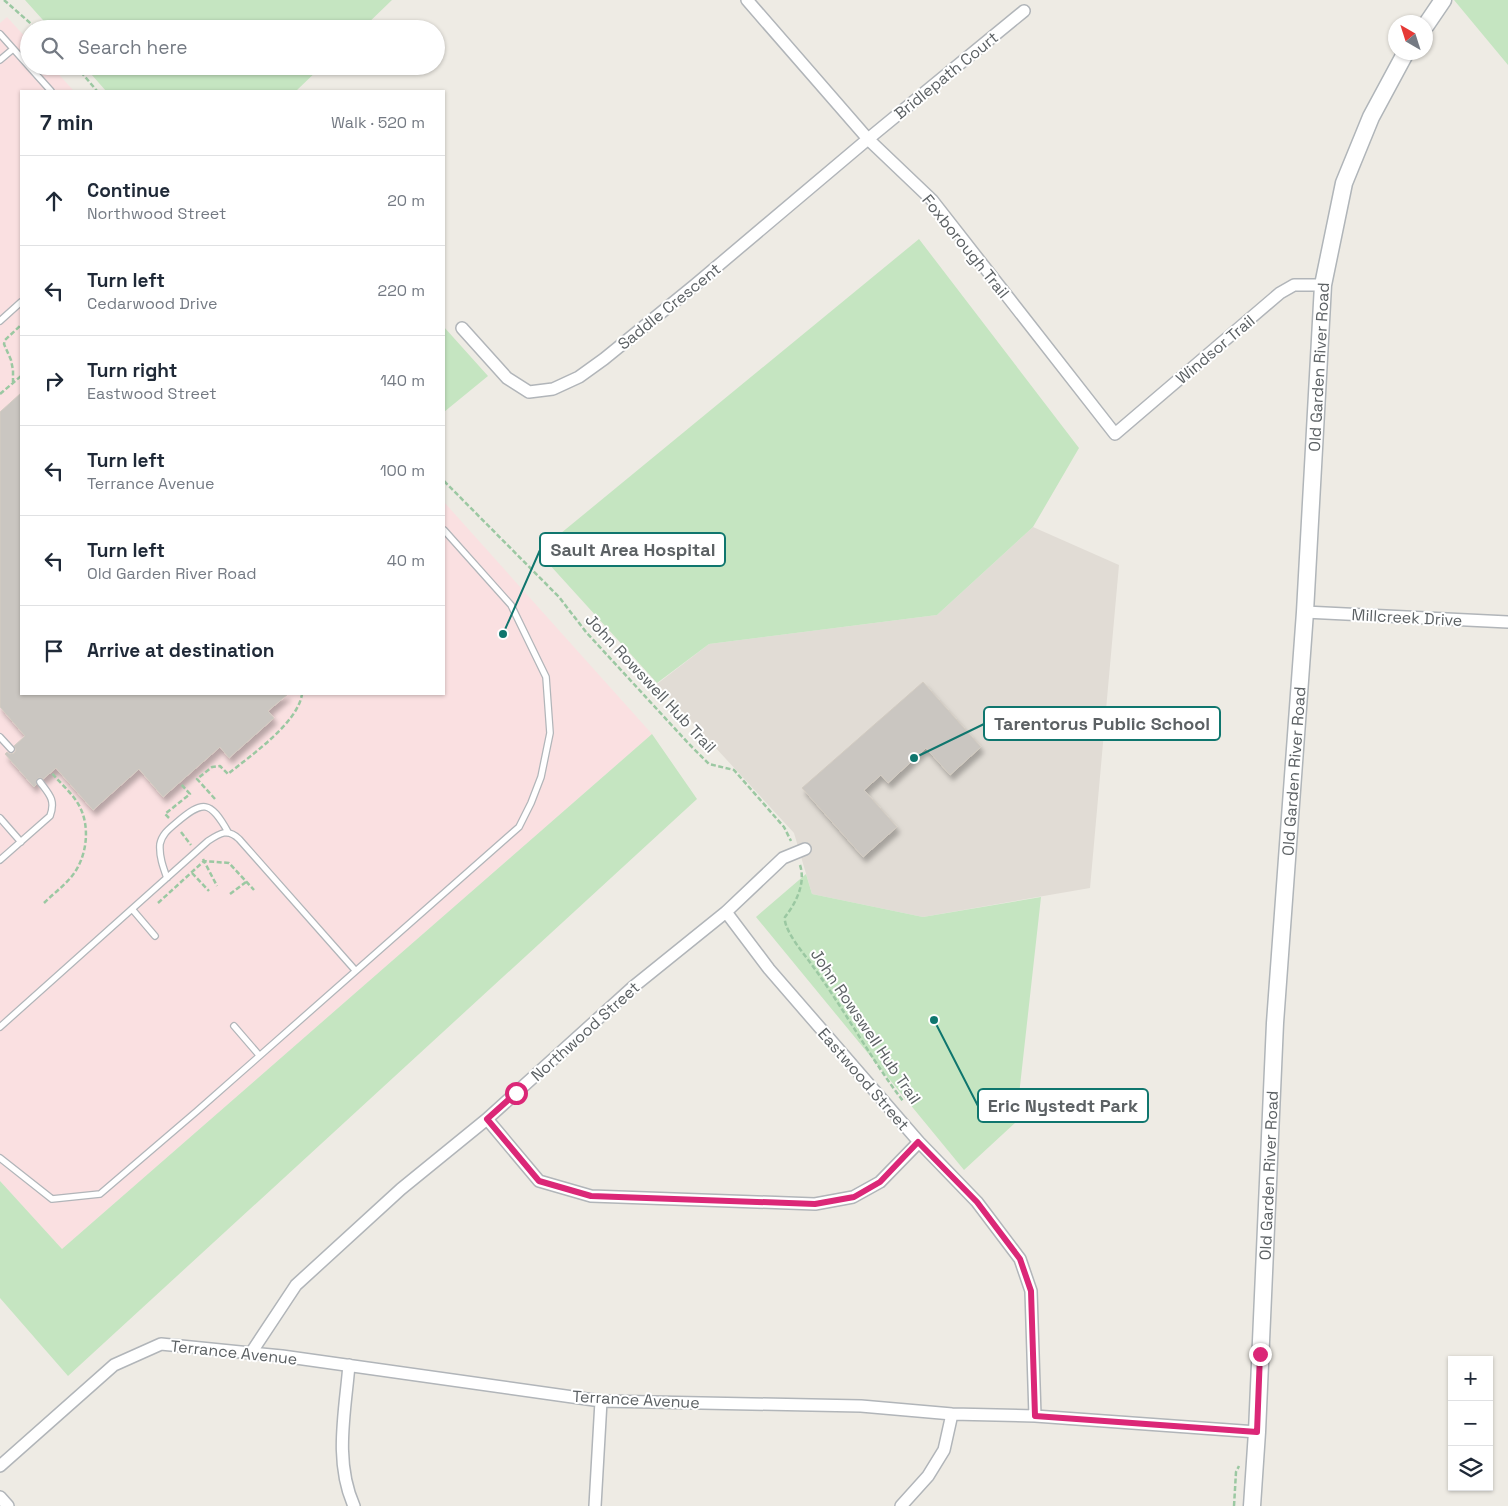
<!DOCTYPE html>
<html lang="en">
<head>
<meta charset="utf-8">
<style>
	body { margin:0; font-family:"Space Grotesk",sans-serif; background:#f6f6f7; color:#1f2937 }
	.controls { position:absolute; right:15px; bottom:15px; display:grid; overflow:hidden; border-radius:0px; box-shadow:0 1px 4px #0004 }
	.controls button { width:45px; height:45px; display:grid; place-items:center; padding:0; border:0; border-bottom:1px solid #e0e1e3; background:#fff; color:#1f2937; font:25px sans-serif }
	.compass { position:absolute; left:1388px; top:15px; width:45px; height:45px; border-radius:50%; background:#fff; box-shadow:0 1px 4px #0004; rotate:321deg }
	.stop { position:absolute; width:15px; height:15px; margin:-11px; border:4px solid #db2777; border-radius:50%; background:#fff }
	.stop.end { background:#db2777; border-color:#fff; box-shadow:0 1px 5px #0008 }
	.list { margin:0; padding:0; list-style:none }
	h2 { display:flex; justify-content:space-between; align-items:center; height:65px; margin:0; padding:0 20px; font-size:21px }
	h2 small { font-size:16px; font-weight:400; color:#747a83 }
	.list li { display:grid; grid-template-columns:32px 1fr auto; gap:15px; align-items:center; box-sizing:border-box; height:90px; padding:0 20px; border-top:1px solid #e0e1e3 }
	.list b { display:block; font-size:19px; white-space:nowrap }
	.list p { margin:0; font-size:16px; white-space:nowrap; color:#747a83 }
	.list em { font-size:16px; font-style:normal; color:#747a83 }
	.icon { flex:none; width:28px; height:28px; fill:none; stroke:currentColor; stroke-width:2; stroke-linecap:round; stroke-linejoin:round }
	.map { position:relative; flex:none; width:1508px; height:1506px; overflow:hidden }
	.search { position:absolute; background:#fff; box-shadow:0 1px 4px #0004; left:20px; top:20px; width:425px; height:55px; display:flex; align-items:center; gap:12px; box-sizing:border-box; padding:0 18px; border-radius:28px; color:#747a83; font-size:19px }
	.panel { position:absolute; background:#fff; box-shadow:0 1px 4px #0004; left:20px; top:90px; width:425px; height:605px; border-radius:0px }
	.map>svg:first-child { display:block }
	.education { fill:#e1dcd5 }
	.medical { fill:#fae0e1 }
	.green { fill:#c5e5c1 }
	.building { fill:#cac6c1; stroke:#d3ccc2; filter:url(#shadow) }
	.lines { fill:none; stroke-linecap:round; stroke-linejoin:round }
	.service-casing { stroke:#b1b5b9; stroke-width:8 }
	.minor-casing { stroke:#b1b5b9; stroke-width:14 }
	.secondary-casing { stroke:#b0b5b9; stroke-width:19 }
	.path { stroke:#9bc8a2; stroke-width:2.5; stroke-dasharray:5 2.5; stroke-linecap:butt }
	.service { stroke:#fff; stroke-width:5.5 }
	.minor { stroke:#fff; stroke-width:11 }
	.secondary { stroke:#fff; stroke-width:16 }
	.route { stroke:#db2777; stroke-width:6 }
	.labels { text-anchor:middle; stroke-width:4; stroke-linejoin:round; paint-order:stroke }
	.street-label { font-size:16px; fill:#5c6164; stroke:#fff }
	.leader { fill:none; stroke:#0f766e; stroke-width:2 }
	.callout-dot { fill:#0f766e; stroke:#fff; stroke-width:2 }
	.callout { fill:#fff; stroke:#0f766e; stroke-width:2 }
	.callout-label { font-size:18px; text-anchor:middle; font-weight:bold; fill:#5c6164 }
</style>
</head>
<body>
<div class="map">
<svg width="1508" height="1506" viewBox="0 0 1508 1506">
	<defs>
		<filter id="shadow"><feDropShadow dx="3" dy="5.5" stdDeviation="2.5" flood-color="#0004"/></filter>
	</defs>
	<rect width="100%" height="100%" fill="#eeebe4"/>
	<!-- education -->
	<path class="education" d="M1033,527L1119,565L1090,888L923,917L812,894L794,833L657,684L709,644L937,615Z"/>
	<!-- medical -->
	<path class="medical" d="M7,17L29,41V66H51L74,91H21V694H444V502L652,734L62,1249L0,1181V23Z"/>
	<!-- green -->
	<path class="green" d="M25,0H392L362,29H51Z
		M1454,0H1508V65Z
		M84,66H322L296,91H106Z
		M919,239L1079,448L1033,527L937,615L709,644L657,683L538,552Z
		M444,327L488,376L444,412Z
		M652,734L697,799L68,1376L0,1298V1181L62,1249Z
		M806,874L812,894L923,917L1041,897L1016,1122L964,1170L756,917Z"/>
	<!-- building -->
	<path class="building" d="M21,393V694H288L268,711L274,718L229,758L220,747L163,797L139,769L93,810L56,768L43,779L40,777L37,779L36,785L34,787L5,754L7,752L10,754L14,753L16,750L14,746L25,736L0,707V412Z
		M923,682L981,747L950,775L926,748L888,783L881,775L864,790L897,827L863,857L802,788Z"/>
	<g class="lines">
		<!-- service casing -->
		<g class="service-casing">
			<path id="service" d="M0,34L51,91
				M0,60L13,49
				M0,321L21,302
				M0,737L11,749
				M0,818L21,842
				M0,860L50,816C56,800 49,794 40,782
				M167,878C163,867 159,856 160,844C162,834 169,829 176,823C203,800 210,800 228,832
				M132,909L155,936
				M234,1026L259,1055
				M0,1027L208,841C220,833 228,828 239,839L355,970
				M0,1158L52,1199L100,1194L197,1111L519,827L531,803L541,777L550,733L546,677L511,605L444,530"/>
		</g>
		<!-- minor casing -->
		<g class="minor-casing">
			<path id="minor" d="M747,0L868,139L932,200L1115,434L1280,293L1294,285H1323
				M462,328L507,378L529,392L553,389L579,377L604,359L695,285L868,139L1024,11
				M1305,612L1508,622
				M726,912L769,969L919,1142L977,1202L1020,1259L1031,1291L1035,1416
				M487,1119L539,1181L591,1196L815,1204L853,1197L880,1182L919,1142
				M251,1353L296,1285L401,1189L487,1119L633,987L726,912L783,858L805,849
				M349,1365C345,1413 334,1461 354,1506
				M0,1466L114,1365L161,1344L282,1356L601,1401L861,1406L952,1414L1035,1416L1257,1432
				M0,1497L8,1506
				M595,1506L601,1401
				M901,1506L928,1476L944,1450L952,1414"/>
		</g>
		<!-- secondary casing -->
		<g class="secondary-casing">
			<g id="secondary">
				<path d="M1426,25L1443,0"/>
				<path id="s1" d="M1252,1506L1257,1432L1275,1023L1305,612L1323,285L1344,183L1371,117L1406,52"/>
			</g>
		</g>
		<!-- path -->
		<path class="path" d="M4,0L37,29
			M76,66L97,91
			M13,383V370L11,360L4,344L5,340L21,325
			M0,394L21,376
			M444,481L559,597L586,632L689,744L709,764L734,770L784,827L791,841
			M215,799L197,779L212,767L220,766L228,774C250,756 298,723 302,694
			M169,818L165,814L190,794L180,783
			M181,832L191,845
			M203,859L217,886
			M800,865C806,883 796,903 785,917C783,927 799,948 806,957C841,1003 868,1055 903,1101
			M192,873L209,891
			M230,894L246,882
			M44,903C53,894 64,886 72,876C88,856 91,823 77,802C70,791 59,782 51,772
			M158,903L204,861L229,863L254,890
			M1234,1506L1236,1472L1239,1466"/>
		<!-- service -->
		<use href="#service" class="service"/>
		<!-- minor -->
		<use href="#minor" class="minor"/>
		<!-- secondary -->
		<use href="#secondary" class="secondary"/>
	</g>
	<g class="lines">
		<!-- route -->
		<path class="route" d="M516,1093L487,1119L539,1181L591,1196L815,1204L854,1197L880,1182L918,1142L977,1202L1020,1259L1031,1291L1035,1416L1257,1432L1260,1354"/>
	</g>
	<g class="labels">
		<!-- street labels -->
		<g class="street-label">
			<text transform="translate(946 75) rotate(-39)" y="6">Bridlepath Court</text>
			<text transform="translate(966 246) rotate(51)" y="6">Foxborough Trail</text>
			<text transform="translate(669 306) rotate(-39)" y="6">Saddle Crescent</text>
			<text transform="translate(1215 349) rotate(-40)" y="6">Windsor Trail</text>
			<text dy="6" stroke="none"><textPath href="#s1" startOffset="1141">Old Garden River Road</textPath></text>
			<text transform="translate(1407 617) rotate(3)" y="6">Millcreek Drive</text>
			<text transform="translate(651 683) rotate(47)" y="6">John Rowswell Hub Trail</text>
			<text dy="6" stroke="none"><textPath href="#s1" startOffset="736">Old Garden River Road</textPath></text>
			<text transform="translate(866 1026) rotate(56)" y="6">John Rowswell Hub Trail</text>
			<text transform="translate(585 1031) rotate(-42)" y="6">Northwood Street</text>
			<text transform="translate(864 1079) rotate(49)" y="6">Eastwood Street</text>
			<text dy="6" stroke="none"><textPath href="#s1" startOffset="331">Old Garden River Road</textPath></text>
			<text transform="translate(234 1352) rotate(6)" y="6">Terrance Avenue</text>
			<text transform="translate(636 1399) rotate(3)" y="6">Terrance Avenue</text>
		</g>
	</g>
	<!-- callouts -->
	<path class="leader" d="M503 634L540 550M914 758L984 724M934 1020L978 1106"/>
	<g class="callout-dot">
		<circle cx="503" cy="634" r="5"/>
		<circle cx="914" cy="758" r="5"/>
		<circle cx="934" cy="1020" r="5"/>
	</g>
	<g class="callout">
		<rect x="540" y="533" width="185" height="33" rx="5"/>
		<rect x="984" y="707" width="236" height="33" rx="5"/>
		<rect x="978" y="1089" width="170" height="33" rx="5"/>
	</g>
	<g class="callout-label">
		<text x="633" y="556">Sault Area Hospital</text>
		<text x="1102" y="730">Tarentorus Public School</text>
		<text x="1063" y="1112">Eric Nystedt Park</text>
	</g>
</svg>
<div class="controls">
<button>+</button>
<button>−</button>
<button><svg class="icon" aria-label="layers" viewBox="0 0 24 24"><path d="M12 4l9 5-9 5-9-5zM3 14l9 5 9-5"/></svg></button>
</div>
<svg class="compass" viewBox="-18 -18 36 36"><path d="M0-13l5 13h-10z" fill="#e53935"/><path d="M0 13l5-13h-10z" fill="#747a83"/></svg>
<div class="stop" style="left:516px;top:1093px"></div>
<div class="stop end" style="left:1260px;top:1354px"></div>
<div class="search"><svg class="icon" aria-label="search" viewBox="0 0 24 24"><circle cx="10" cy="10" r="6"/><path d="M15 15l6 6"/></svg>Search here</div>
<section class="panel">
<h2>7 min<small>Walk · 520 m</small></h2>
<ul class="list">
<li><svg class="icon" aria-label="ahead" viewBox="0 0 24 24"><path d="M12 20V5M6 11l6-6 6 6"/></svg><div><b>Continue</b><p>Northwood Street</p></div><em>20 m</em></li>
<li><svg class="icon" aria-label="left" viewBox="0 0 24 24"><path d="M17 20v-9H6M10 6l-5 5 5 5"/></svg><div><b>Turn left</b><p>Cedarwood Drive</p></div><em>220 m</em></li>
<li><svg class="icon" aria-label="right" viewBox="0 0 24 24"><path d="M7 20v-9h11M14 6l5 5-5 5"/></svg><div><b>Turn right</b><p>Eastwood Street</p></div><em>140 m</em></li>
<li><svg class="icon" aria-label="left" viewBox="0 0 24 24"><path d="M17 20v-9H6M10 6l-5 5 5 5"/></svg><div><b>Turn left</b><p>Terrance Avenue</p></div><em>100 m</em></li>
<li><svg class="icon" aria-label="left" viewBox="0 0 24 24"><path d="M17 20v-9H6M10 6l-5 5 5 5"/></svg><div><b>Turn left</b><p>Old Garden River Road</p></div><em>40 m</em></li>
<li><svg class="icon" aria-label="arrive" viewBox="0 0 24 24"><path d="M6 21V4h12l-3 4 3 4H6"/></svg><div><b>Arrive at destination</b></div></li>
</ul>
</section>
</div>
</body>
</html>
